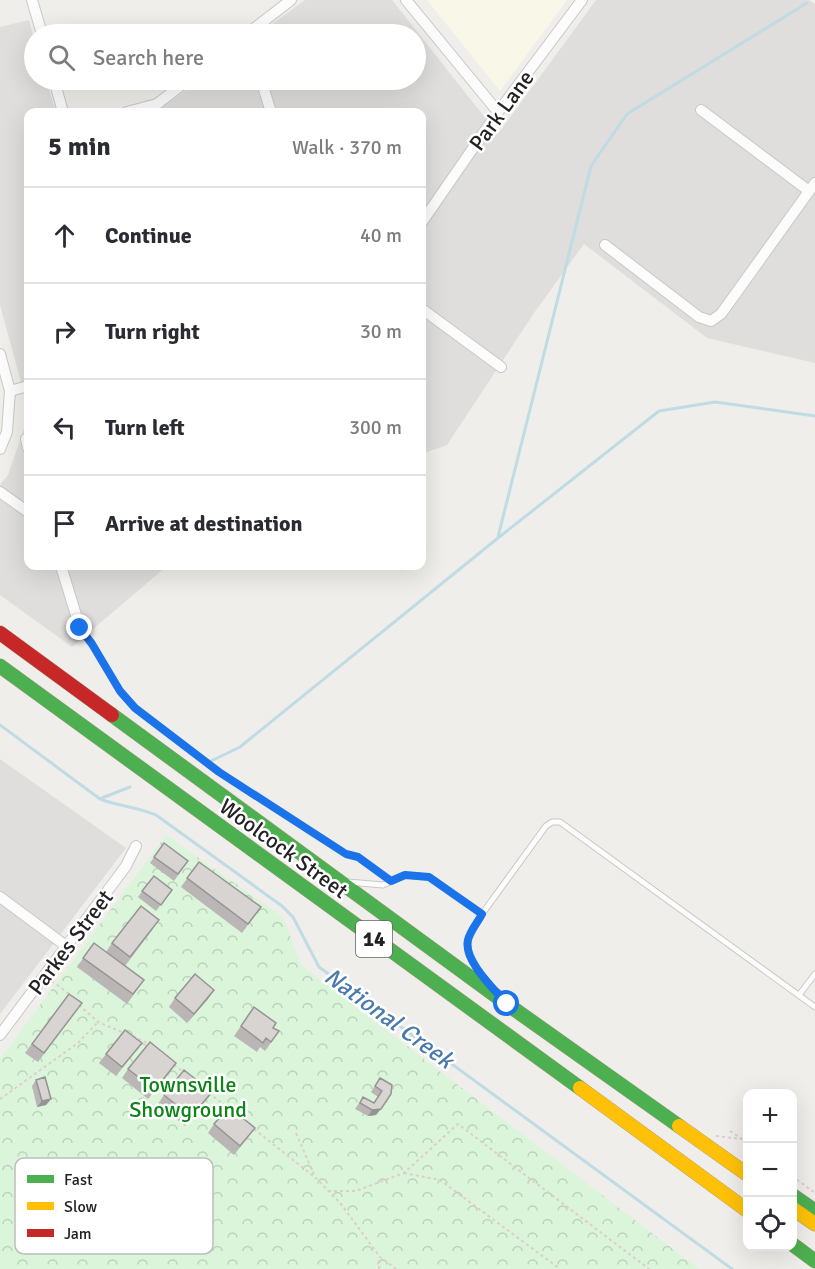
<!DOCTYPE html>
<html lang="en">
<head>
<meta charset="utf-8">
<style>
	body { margin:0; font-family:Signika,sans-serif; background:#f2f2f3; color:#2b2b33 }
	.controls { position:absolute; right:18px; bottom:18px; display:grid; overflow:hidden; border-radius:12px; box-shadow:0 6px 24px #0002 }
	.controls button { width:54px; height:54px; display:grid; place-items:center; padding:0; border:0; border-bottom:2px solid #e1e1e2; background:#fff; color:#2b2b33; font:30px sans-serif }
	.stop { position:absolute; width:18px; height:18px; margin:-14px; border:4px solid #1a73e8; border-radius:50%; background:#fff }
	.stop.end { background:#1a73e8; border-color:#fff; box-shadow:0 2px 6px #0008 }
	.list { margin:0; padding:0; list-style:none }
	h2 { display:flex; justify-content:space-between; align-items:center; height:78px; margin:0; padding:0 24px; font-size:26px }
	h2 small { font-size:20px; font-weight:400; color:#7c7c81 }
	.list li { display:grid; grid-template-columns:39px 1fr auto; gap:18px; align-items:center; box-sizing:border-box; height:96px; padding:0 24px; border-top:2px solid #e1e1e2 }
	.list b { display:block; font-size:22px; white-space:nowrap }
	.list em { font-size:20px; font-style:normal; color:#7c7c81 }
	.icon { flex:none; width:33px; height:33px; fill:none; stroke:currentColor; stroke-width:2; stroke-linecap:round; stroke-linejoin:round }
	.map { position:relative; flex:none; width:815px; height:1269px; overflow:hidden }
	.search { position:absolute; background:#fff; box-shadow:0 6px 24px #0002; left:24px; top:24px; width:402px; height:66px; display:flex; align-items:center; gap:15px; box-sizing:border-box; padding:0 21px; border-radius:33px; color:#7c7c81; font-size:22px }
	.panel { position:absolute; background:#fff; box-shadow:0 6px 24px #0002; left:24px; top:108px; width:402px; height:462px; border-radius:12px }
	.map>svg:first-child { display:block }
	.residential { fill:#dfdedc }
	.education { fill:#f8f7e8 }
	.park { fill:url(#park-crowns) }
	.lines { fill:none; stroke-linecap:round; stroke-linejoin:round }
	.stream { stroke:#bfdbe3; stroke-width:3 }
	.lane-casing { stroke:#c9c8c7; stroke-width:7 }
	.street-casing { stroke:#c9c8c7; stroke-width:12 }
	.fast-casing { stroke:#a79c86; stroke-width:15 }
	.slow-casing { stroke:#a79c86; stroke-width:15 }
	.jam-casing { stroke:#a79c86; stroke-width:15 }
	.path { stroke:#dccecd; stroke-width:2; stroke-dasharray:3 3; stroke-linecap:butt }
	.lane { stroke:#fdfcfc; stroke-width:5 }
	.street { stroke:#fdfcfc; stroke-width:10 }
	.fast { stroke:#4caf50; stroke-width:14 }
	.slow { stroke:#ffc107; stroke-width:14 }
	.jam { stroke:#c62828; stroke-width:14 }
	.wall { fill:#b9b6b5 }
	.shaded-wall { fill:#969493 }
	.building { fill:#d7d4d2; stroke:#969493; stroke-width:1.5 }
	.route { stroke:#1a73e8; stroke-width:8 }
	.labels { text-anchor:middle; stroke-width:5; stroke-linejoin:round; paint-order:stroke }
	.shield { fill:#fff; stroke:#646464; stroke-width:1.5 }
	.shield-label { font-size:21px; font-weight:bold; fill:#222 }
	.street-label { font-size:22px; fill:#222; stroke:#fff }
	.park-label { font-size:22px; fill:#0c8416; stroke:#fff }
	.water-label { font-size:24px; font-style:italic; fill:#4a7aab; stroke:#fff }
	.key { fill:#fff; stroke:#bdbdbd; stroke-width:1.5 }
	.key-label { font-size:16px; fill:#222 }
</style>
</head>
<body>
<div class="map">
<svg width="815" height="1269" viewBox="0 0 815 1269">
	<defs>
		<pattern id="park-crowns" width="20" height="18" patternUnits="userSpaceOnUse" patternTransform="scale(1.5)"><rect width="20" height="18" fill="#daf5da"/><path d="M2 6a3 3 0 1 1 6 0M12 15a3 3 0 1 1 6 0" fill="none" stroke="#bbd2bb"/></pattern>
	</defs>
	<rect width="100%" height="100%" fill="#f0eeeb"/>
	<!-- residential -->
	<path class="residential" d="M305,0H392L498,134L596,0H809L815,4V363L707,338L584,244L534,313L447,445L422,454V112H156L200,80H416V34H259Z
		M29,20L34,39V80H46L56,112H28V408L0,305V27Z
		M28,417V566H167L72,647L0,595V485L8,475Z
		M0,759L126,848L0,1014Z"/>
	<!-- education -->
	<path class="education" d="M427,0H567L500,91Z"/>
	<!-- park -->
	<path class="park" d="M166,835L283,917L301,965L699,1269H0V1059Z"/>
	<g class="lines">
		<!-- stream -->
		<path class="stream" d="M498,537L591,166L627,114L807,3
			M0,725L100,799C118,806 138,807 156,815L282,906L293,917L319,967L732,1269
			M211,761L240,747L498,538L659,411L715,402L815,416
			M102,798L130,787"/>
		<!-- lane casing -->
		<g class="lane-casing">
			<path id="lane" d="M348,882L383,885L405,875L429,877L482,914
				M488,982L482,976L468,953V939L482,914L546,826L552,822H560L815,1007
				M799,995L815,974"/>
		</g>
		<!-- street casing -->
		<g class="street-casing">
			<path id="street" d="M32,0L42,34
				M406,0L498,112
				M247,34L291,0
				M54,80L63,112
				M261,80L271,112
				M701,110L809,191
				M127,112L157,104L188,80
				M422,222L498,112L582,0
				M605,245L699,317L711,321L721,314L815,183
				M422,309L501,367
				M0,354L10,391L7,432L0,449
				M10,391L28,386
				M26,439L28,448
				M0,492L28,512
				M61,566L80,628
				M0,897L66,946
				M0,1035L126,866L136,846"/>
		</g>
		<!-- fast casing -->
		<g class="fast-casing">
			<path id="fast" d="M0,666L580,1088
				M112,715L507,1004L679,1126
				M792,1195L815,1211
				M792,1244L815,1261"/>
		</g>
		<!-- slow casing -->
		<g class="slow-casing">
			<path id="slow" d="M580,1088L748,1211
				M679,1126L748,1175
				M792,1208L815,1224"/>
		</g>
		<!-- jam casing -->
		<g class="jam-casing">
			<path id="jam" d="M0,633L112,715"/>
		</g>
		<!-- path -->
		<path class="path" d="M85,635L121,691L135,708L219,772L346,854L358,857L384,876
			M52,981L69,994
			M79,1005L98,1022L124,1033
			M133,1036L149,1044
			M174,1065L184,1072
			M209,1093L228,1108
			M0,1099L78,1043L98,1022
			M254,1129L317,1179L341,1204L380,1257L396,1269
			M730,1131L748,1143
			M296,1133L315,1177
			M716,1136L742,1139
			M404,1173L440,1180L560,1269
			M792,1176L815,1193
			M328,1191H356L404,1173L458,1124L649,1269
			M379,1269L380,1257"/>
		<!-- lane -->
		<use href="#lane" class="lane"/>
		<!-- street -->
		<use href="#street" class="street"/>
		<!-- fast -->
		<use href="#fast" class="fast"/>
		<!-- slow -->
		<use href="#slow" class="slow"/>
		<!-- jam -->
		<use href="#jam" class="jam"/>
	</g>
	<!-- wall -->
	<path class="wall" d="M164,843L188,861L174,881L150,863Z
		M199,862L261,907L242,933L181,887Z
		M154,876L172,890L156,911L138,897Z
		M153,929L125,966L144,980L127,1004L77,967L94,943L106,952L112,943Z
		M214,990L187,1023L169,1007L175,998Z
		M69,994L75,1012L38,1062L25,1053Z
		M254,1007L273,1028L279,1031L265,1051L260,1047L257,1052L234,1036Z
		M135,1052L116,1076L99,1063L106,1054Z
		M176,1063L148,1099L122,1078L128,1069Z
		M380,1078L391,1094L376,1115L368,1116L355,1109L363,1097L374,1103L378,1097L371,1092Z
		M36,1080L51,1099L46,1105L37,1107L32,1086Z
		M164,1095L205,1101L185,1126L158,1104Z
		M214,1124L248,1137L234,1155L208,1133Z"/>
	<!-- shaded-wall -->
	<path class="shaded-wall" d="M214,990L208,999L187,1023L194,1014Z
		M212,1092L205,1101L185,1126L191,1117Z
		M51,1099L46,1105L37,1107L42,1101Z
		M381,1109L376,1115L368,1116L372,1110Z"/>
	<!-- building -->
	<path class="building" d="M164,843L188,861L178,874L154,857Z
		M199,862L261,907L248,924L187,878Z
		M154,876L172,890L161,905L142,891Z
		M141,906L159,920L130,957L112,943Z
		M94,943L144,980L133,994L83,958Z
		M195,974L214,990L194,1014L175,998Z
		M69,994L82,1003L44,1053L32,1044Z
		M254,1007L276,1023L273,1028L279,1031L271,1042L266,1038L263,1043L241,1026Z
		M125,1030L142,1043L122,1067L106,1054Z
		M150,1042L176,1063L155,1090L128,1069Z
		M184,1070L212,1092L191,1117L164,1095Z
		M45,1077L51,1099L42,1101L36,1080Z
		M380,1078L392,1085L391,1094L381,1109L372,1110L360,1103L363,1097L374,1103L382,1091L375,1086Z
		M229,1107L255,1128L240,1146L214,1124Z"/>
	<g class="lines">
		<!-- route -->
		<path class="route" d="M80,628L92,644L120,691L135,708L219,772L346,854L358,857L391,881L405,875L429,877L482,914C478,922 470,931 468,940C463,960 494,989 507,1004"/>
	</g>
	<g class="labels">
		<!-- shield labels -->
		<rect class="shield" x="356" y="921" width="36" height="36" rx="4.5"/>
		<g class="shield-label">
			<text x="374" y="946">14</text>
		</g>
		<!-- street labels -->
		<g class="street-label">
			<text transform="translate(501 110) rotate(-54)" y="8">Park Lane</text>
			<text transform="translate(284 848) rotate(36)" y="8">Woolcock Street</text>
			<text transform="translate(70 942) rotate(-53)" y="8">Parkes Street</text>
		</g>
		<!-- park labels -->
		<g class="park-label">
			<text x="188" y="1092">Townsville<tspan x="188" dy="25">Showground</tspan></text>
		</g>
		<!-- water labels -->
		<g class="water-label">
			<text transform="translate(389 1018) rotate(36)" y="8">National Creek</text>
		</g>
	</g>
	<!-- legend -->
	<rect x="15" y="1158" width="198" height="96" rx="9" class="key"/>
	<rect x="27" y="1175" width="27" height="8" fill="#4caf50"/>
	<rect x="27" y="1202" width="27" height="8" fill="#ffc107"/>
	<rect x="27" y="1229" width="27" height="8" fill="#c62828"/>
	<g class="key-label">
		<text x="64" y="1185">Fast</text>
		<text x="64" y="1212">Slow</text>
		<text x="64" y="1239">Jam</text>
	</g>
</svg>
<div class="controls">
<button>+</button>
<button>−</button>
<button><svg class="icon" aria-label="locate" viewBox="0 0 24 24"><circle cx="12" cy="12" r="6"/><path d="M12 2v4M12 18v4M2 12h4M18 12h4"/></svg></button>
</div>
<div class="stop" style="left:507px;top:1004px"></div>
<div class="stop end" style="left:80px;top:628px"></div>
<div class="search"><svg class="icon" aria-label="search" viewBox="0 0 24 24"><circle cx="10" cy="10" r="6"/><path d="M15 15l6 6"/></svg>Search here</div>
<section class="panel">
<h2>5 min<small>Walk · 370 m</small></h2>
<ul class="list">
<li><svg class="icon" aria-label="ahead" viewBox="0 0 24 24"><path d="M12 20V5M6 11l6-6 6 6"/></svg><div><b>Continue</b></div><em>40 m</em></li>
<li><svg class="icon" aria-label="right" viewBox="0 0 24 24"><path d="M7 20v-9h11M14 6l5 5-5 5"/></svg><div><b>Turn right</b></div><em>30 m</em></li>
<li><svg class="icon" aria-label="left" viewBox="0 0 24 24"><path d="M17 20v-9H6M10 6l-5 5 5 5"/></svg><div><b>Turn left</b></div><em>300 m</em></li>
<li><svg class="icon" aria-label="arrive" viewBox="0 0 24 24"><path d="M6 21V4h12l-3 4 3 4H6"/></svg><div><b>Arrive at destination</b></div></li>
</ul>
</section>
</div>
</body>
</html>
